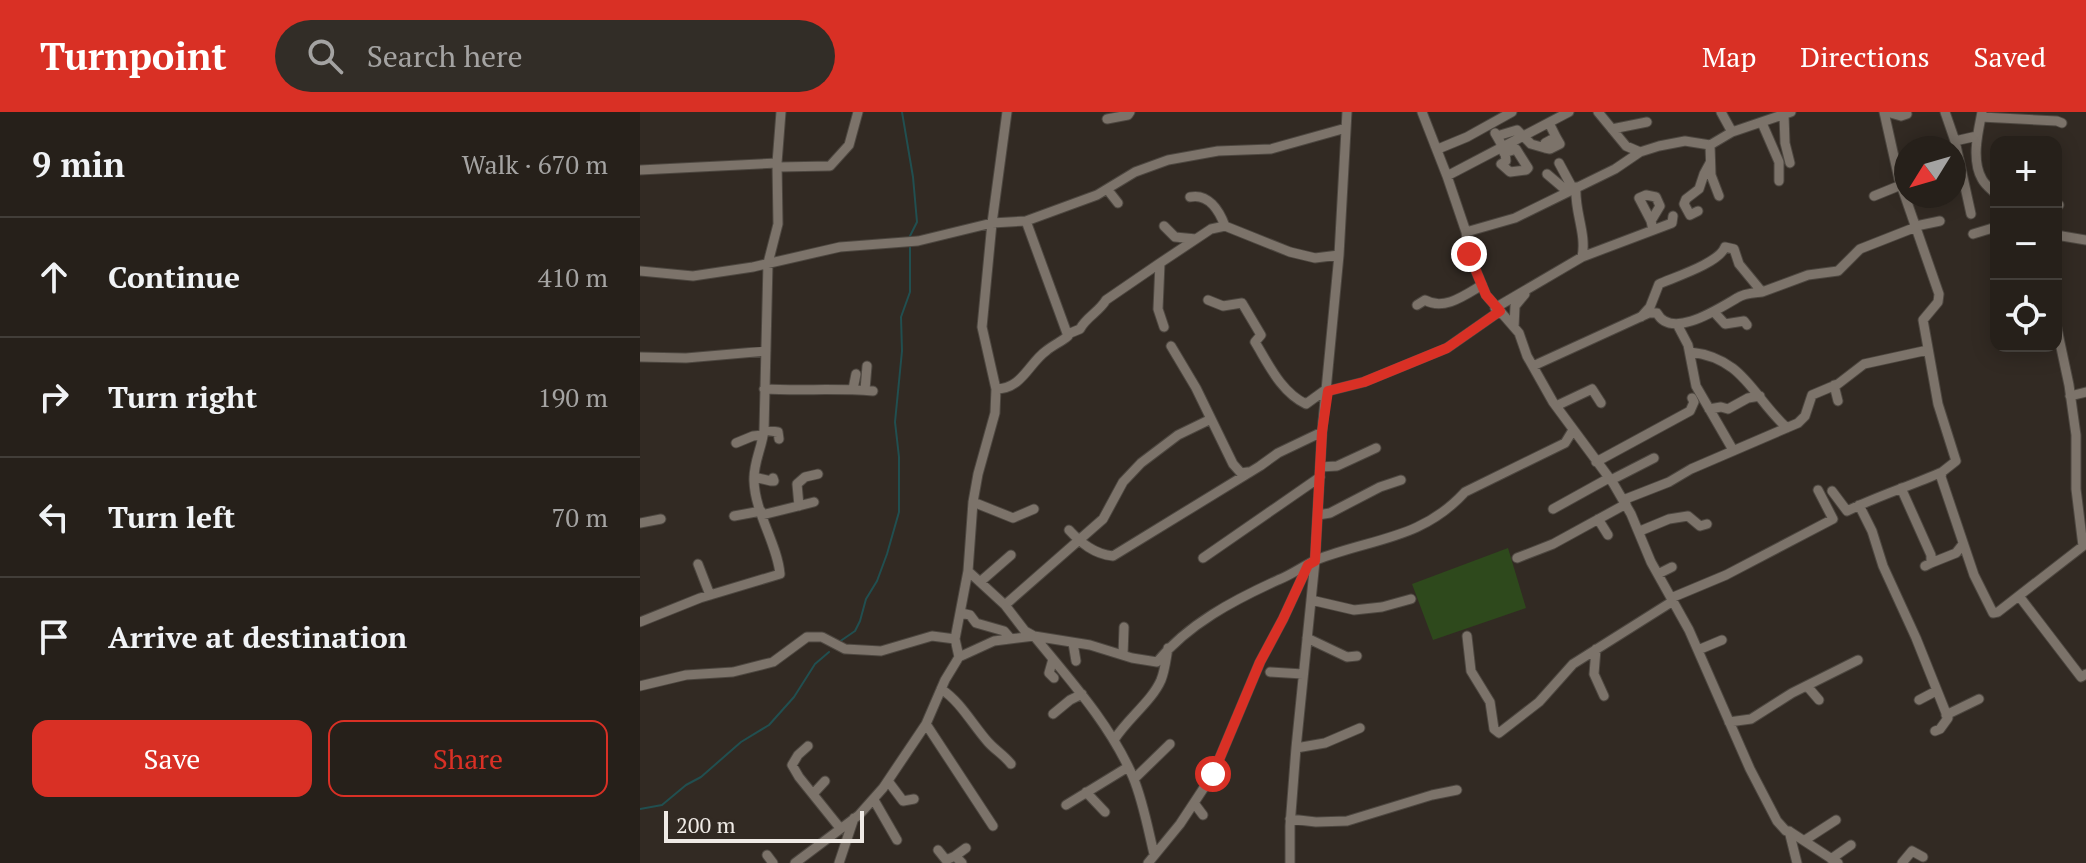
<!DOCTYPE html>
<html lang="en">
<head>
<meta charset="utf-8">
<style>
	body { margin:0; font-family:"PT Serif",serif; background:#322d27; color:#f1f3f6 }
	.controls { position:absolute; right:24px; top:24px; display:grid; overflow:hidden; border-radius:16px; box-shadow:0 4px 20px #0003 }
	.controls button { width:72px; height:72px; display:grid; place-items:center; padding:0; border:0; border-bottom:2px solid #423e39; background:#26201a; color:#f1f3f6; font:40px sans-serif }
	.compass { position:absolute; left:1254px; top:24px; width:72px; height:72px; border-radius:50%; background:#26201a; box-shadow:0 4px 20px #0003; rotate:233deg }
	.scale { position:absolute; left:24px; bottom:20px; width:200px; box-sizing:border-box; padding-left:8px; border:4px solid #efeae5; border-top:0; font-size:22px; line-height:28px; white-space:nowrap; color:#efeae5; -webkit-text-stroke:6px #322a23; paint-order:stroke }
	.stop { position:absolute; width:24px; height:24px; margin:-18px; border:6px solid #d93025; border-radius:50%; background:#fff }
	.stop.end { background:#d93025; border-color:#fff; box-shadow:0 2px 8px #0008 }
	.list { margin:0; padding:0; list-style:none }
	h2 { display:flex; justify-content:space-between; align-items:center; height:104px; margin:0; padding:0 32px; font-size:34px }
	h2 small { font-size:26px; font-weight:400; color:#a4a3a2 }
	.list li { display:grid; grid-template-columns:52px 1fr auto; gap:24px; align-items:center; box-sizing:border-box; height:120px; padding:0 32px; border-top:2px solid #423e39 }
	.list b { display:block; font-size:30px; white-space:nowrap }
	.list em { font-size:26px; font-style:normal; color:#a4a3a2 }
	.actions { display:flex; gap:16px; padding:24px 32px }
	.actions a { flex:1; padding:18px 0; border:2px solid #d93025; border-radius:16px; text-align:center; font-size:28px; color:#d93025 }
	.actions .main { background:#d93025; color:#fff }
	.icon { flex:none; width:44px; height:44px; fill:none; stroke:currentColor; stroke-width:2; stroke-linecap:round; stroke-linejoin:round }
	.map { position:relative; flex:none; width:1446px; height:751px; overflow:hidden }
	header { display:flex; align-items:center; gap:48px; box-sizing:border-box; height:112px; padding:0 40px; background:#d93025; color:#fff }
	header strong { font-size:38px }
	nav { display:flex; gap:44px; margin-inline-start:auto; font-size:28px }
	.search { width:560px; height:72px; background:#322d27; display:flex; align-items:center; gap:20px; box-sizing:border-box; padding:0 28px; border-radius:44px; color:#a4a3a2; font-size:30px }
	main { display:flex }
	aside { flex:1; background:#26201a }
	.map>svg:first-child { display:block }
	.green { fill:#2e491c }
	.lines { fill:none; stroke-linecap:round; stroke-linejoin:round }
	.stream { stroke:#214f50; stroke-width:2 }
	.minor-casing { stroke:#4d4740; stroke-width:11 }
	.minor { stroke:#7c736a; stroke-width:9 }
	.route { stroke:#d93025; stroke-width:10 }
</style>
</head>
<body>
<header>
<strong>Turnpoint</strong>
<div class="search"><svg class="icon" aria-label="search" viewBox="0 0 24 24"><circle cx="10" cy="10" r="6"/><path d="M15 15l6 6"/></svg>Search here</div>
<nav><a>Map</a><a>Directions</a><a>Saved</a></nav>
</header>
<main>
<aside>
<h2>9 min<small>Walk · 670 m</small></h2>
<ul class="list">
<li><svg class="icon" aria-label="ahead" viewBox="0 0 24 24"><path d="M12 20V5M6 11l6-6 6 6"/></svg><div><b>Continue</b></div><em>410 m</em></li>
<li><svg class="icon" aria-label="right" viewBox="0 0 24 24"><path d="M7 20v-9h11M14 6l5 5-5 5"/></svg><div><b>Turn right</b></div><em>190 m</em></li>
<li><svg class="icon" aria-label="left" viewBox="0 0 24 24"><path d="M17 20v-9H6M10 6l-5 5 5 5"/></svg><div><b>Turn left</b></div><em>70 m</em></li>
<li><svg class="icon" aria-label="arrive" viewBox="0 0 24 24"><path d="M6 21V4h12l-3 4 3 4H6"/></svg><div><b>Arrive at destination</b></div></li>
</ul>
<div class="actions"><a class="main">Save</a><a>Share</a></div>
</aside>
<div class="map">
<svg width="1446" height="751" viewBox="0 0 1446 751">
	<rect width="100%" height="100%" fill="#322a23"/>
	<!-- green -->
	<path class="green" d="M868,436L886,496L793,528L772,472Z"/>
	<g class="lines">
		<!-- stream -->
		<path class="stream" d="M262,0L273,65L277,110L270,124
			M199,530L215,519L220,509L226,487L237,469L247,442L259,400V345L255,310L262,239L261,205L270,180V134
			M0,697L22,693L46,673L61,665L101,630L129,613L154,585L175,552L189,540"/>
		<!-- minor casing -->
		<g class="minor-casing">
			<path id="minor" d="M782,0L807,64L826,120L829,142L846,183L879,221L887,244L913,290L973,371L991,402L1011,450L1049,518L1110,657L1137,709L1146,719H1149L1157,751
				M958,0L986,34L1000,40
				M1081,0L1092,20
				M1244,0L1259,67L1299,182L1298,190L1283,208L1298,292L1316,349L1302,360L1301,365L1334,463L1353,501L1358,500L1443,434L1436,377V323L1429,273L1416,212
				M1247,0L1261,4L1267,2
				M1305,0L1315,29L1337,24
				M1342,0C1338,20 1331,48 1342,67C1345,73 1352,78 1356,82
				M1144,3L1145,31L1150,51
				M1341,5L1417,9L1422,11
				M467,7L488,3L490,0
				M1122,11L1139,50V69
				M972,17L1007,10
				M855,21C860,29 866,40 866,49L861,52L870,60L886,58L888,56L876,37L864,41
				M857,24L877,18L891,32L905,36V31L916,25L909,11
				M1315,29L1331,102
				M1070,33L1071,63L1079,84
				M905,36L910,37L920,32L916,25
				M798,37L827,25L872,0
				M919,51L933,77
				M139,55L190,54L209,33L218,0
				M0,58L137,51
				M907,62L927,79
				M807,64L929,0
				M936,75C934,99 947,122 942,145
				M467,77L478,91
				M1234,84L1261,73
				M550,85C568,81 579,98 585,114
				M1416,93H1419
				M1058,99L1050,103L1044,92L1046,87L1059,77L1064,62L1070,51
				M1011,109L1020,94L1016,85L1006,83L999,86L1011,109L1013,118
				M524,114L535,125L556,127
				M1276,114L1300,109
				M826,120L875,106L975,57L1000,40L1019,34L1045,29L1070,33L1092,20L1151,0
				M1333,122L1356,115
				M1416,123L1446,128
				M0,159L53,164L113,155L200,135L278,129L352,111L386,109L457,83L495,60L528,48L578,39L631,37L706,16
				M568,188L583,194L602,191L621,223L615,230C629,253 641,280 666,292L688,276
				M777,193L785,188C804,199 825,183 842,173
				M855,196L942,145L1032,111L1033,104
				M1074,200L1085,212L1104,209L1107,213
				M1001,205L1010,195L1019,172C1035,165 1079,151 1085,135L1094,137L1099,152L1122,180L1168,163L1198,159L1220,137L1276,115
				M1038,214L1048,233L1056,274L1093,338
				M524,215L518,197L520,151L571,117L585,114L650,140L675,146L699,143
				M874,215L875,194L885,182
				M428,222L440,217C446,205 459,200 466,188L520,151
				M531,234L556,276L593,352L601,361L608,360
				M1050,240C1104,246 1112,284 1147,316
				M0,245L46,246L126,239
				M893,254L1009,201H1017C1031,228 1078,197 1097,186C1104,181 1114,181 1122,180
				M1194,273L1198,289
				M124,277C161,279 196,276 233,279
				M213,277L216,262
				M356,277C382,277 389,251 406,239C413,233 421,230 428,224L386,109
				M225,278L227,254
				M688,279L724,270L807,236L860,199
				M1430,284L1446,280
				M916,294L952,277L961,291
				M1069,297L1081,295L1088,297L1108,286L1120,284
				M124,318L138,320L139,327
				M96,331L113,324L123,323
				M956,350L1050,299L1054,290L1052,286
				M680,355L697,354L736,336
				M114,365L131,369H134L133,366
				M971,368L1014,346
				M1261,376L1291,443V451L1285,454
				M1192,379L1207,399C1238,384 1270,374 1302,360
				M983,388L1029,370L1051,357L1158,311L1165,304L1172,283L1198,272L1224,252L1288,238
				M333,390L373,406L394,397
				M1219,393L1232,419L1243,454L1276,526L1308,606L1300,617L1295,619
				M159,394L157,372L165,365L178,362
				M913,397L969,366
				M122,403L174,390
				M678,403L690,401L740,375L761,368
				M94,404L121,399
				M958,407L968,423
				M0,411L21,407
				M429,418C441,431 454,442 473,444L620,354L638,341L682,320
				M1000,419L1029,407L1048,404L1060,414L1067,412
				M563,446L680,365
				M877,446L913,432L986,392
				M1291,451L1316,441L1323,432
				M58,452L70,483
				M328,459L365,493L385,519L394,524C430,568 470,612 493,665C503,689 508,717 514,742
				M1018,462L1032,455
				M340,470L371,443
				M1379,484L1441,565L1446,562
				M1031,486L1086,463L1193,407L1178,378
				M671,488L714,498L742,495L771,487
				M365,493L463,407L483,370L501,351L538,323L571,307
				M321,501L330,503L336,511L364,519L370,526
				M0,510L60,486L140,462C137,431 115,401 114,369C113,351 122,336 124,318L128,151L138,112L137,51L141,0
				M827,524L831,559L850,590L854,617L859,621L899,590L933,552L1033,489
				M667,526L707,545L717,544
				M433,531L436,549
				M956,537L954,562L964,584
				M1058,538L1082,528
				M483,543L484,515
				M319,545L354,529L394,524L450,533L492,546L517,550C548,512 594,488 638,468C651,463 663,454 676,448C732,426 781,428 825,380L925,331L933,318
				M413,547L409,561L414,566
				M630,560L663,562
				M0,574L46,563L93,560L133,550L167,525H182L205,537L241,539L292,524L315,527
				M1167,574L1179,588
				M301,577C321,590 332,612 348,630C355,638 364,643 371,652
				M1279,588L1296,579
				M413,602L430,588L442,582
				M1306,603L1339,587
				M1089,610L1111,607L1152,581L1218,548
				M286,612L353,714
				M474,628C487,607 512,589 521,568C525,558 526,547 528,536
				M168,634L158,643L152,653L159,665L200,716
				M656,636L685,631L720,616
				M494,667L530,632
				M248,669L263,689L274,687
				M446,680L465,700
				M173,682L185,669
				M234,688L257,728
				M554,691L563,703
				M426,693L488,655
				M650,707L676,710L707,709L792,683L817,678
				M1149,719L1198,751
				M1165,728L1196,708
				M298,738L306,748L315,744
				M127,743L133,751
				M1191,747L1211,733
				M155,751L219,703L243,676L286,612L305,568L319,545L315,527L328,459L333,390L338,362L355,301L356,277L342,215L352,111L367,0
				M199,751L214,706
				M322,751L315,744L326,736
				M508,751L540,712L573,662L620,550L643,507L668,453
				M650,751V714L656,636L675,449L682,320L699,143L707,0
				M1262,751L1272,739L1283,745"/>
		</g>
		<!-- minor -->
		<use href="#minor" class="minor"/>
	</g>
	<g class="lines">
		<!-- route -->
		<path class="route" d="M573,662L620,550L643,507L668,453L675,449L682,320L688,279L724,270L807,236L860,199L846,183L829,142"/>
	</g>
</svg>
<div class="controls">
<button>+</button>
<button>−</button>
<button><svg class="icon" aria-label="locate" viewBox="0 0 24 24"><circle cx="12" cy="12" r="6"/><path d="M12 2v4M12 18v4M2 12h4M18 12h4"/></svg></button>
</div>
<svg class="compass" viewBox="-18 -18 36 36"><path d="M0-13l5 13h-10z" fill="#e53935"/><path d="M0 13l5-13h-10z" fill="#a4a3a2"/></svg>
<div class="scale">200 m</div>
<div class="stop" style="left:573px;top:662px"></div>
<div class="stop end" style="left:829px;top:142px"></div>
</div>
</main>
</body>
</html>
